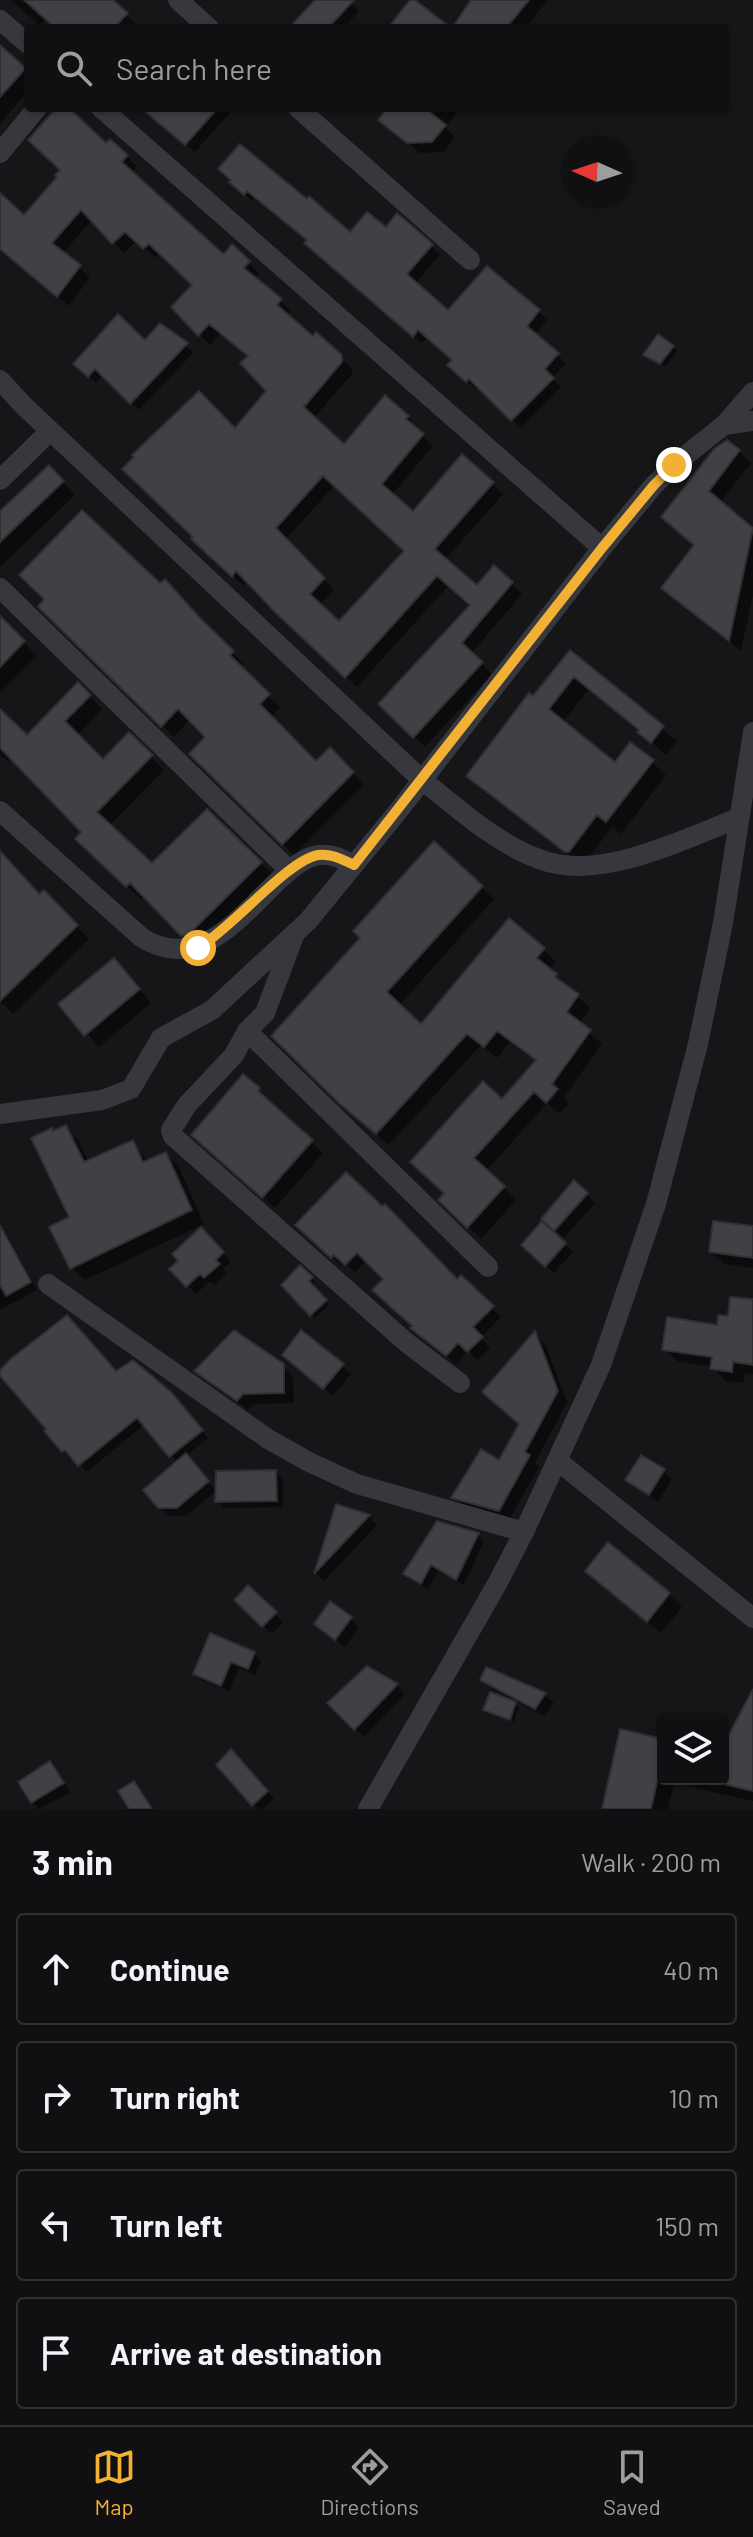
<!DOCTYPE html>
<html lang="en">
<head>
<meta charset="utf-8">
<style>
	body { margin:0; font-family:Barlow,sans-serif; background:#19191b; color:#f1f3f6 }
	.controls { position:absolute; right:24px; bottom:24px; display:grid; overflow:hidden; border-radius:8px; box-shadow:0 2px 6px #0004 }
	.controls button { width:72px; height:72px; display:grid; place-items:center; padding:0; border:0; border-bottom:2px solid #303032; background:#101012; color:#f1f3f6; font:40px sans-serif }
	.compass { position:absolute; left:561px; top:136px; width:72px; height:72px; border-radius:50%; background:#101012; box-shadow:0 2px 6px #0004; rotate:273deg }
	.stop { position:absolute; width:24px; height:24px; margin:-18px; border:6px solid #f2b134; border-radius:50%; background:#fff }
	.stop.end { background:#f2b134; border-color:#fff; box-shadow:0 2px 8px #0008 }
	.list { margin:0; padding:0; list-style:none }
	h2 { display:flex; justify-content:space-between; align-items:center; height:104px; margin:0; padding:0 32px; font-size:34px }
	h2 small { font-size:26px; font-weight:400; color:#9c9d9f }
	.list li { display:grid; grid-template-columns:52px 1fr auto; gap:24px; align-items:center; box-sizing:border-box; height:112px; margin:0 16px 16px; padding:0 16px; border:2px solid #303032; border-radius:8px }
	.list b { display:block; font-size:30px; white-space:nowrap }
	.list em { font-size:26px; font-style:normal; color:#9c9d9f }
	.icon { flex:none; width:44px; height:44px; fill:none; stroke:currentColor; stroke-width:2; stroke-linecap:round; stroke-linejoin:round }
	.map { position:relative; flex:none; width:753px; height:1809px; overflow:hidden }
	.search { position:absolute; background:#101012; box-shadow:0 2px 6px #0004; left:24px; right:24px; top:24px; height:88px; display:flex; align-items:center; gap:20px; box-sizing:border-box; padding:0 28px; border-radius:8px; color:#9c9d9f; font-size:30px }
	.sheet { height:616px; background:#101012 }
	nav { display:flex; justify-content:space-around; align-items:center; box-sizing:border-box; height:112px; border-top:2px solid #303032; background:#101012; font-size:22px; color:#9c9d9f }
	nav a { display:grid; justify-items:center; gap:4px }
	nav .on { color:#f2b134 }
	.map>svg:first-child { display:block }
	.shadow { fill:#0007; fill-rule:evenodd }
	.building { fill:#404145; stroke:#303034; stroke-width:2; fill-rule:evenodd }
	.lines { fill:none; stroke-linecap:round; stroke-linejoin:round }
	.street { stroke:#37383d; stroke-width:20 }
	.route { stroke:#f2b134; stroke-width:10 }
</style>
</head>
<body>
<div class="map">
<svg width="753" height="1809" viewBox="0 0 753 1809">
	<rect width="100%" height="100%" fill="#161618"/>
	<!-- shadow -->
	<path class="shadow" d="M11,0H110L139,27L56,28L46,19L40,26Z
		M318,0H347L359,11L344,28H292Z
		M479,0H548L525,28H455Z
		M0,48L28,72V91L0,124Z
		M143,108H234L195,152Z
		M388,108H461L445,127L455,137L444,152L420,153L380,120Z
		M106,146L127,156L137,167L132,173L224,257L233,247L259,273L254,279L291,311L287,316L352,368V374L313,419L345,447L408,417L418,428L416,430L433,446L392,495L413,514L492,484L503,494L445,560L477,588L494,568L522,594L471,654L492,674L425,747L381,704L472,606L449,585L357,687L288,623L248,581L243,586L125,469L235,431L269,391L250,357L220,333L210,345L174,307L195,285L160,253L155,258L137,241L124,253L92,220L63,253L90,277L69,306L0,249V196L24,217ZM335,485L406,551L339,624L319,606L334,590L285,540Z
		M221,169L350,235L386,230L431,246L440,254L415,284L449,313L539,312L547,320L534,335L566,363L552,379L561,387L521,428L479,386L476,389L458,373L454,361L428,337L422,343L315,251L309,241L256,198L253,202Z
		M160,326L194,352L139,410L103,375L96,383L76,364L145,342Z
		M673,347L677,351L665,367L646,355Z
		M739,451L751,463L720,503L753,530V595L741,651L663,588L696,546L675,529Z
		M49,468L75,495L0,567V514Z
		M41,607L206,627L244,664L240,668L280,707L271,717L317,764L330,750L364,785L294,855L191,754L208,737L190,719L174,737Z
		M0,619L37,656L0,693Z
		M570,653L677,741L666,755L589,689L563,722L615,765L652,762L666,775L621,834L612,827L583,865L482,790L469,776Z
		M78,685L102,709L77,736L103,762L129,735L164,770L109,826L152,866L207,811L274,876L196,948L145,895L141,899L91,852L84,832L12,758L8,762L0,754V712L27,738Z
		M0,852L40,897L44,892L89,939L13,1014L0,1001Z
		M482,887L494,899L399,1006L422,1026L543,949L556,962L549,970L590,1008L579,1024L602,1044L564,1097L569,1103L560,1114L547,1103L486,1171L516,1200L481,1239L441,1200L502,1102L537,1062L510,1042L497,1058L481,1045L389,1145L354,1115L273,1036Z
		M127,973L151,1003L99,1047L61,1005Z
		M243,1077L323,1153L275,1208L206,1146Z
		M65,1127L78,1140L89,1162L133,1142L148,1162L166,1154L179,1167L204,1224L85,1280L72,1268V1218Z
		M575,1183L595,1203L564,1238L543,1219Z
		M0,1222L37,1290L0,1310Z
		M753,1228V1268L724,1264L711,1252Z
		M306,1234L457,1282L461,1278L501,1317L481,1338L490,1348L477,1360L469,1351L456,1364L413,1328L415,1326L385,1279L367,1260L355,1272L345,1262L341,1266Z
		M209,1238L231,1262L223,1269L227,1273L214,1285L210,1281L196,1294L172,1269Z
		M564,1244L573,1252L554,1273L524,1245Z
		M300,1268L315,1282L311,1286L329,1305L315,1318L284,1285Z
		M753,1301V1374L745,1373L743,1383L725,1381L713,1367L677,1361L665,1349L719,1327Z
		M535,1334L545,1344L567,1402L535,1463L539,1467L509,1520L464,1507L454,1497L500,1463L521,1425Z
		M293,1363L342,1366L351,1374L333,1396Z
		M283,1366L293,1377L294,1403L253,1404L248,1410L197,1371Z
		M0,1372L117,1373L179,1402L208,1438L186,1456L216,1491L186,1516H169L160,1507L178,1463L145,1424L87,1472L72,1456L70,1458L63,1451L49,1429Z
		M663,1471L672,1479L658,1502L628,1480Z
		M275,1472L283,1479V1507L224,1508L217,1501Z
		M338,1507L369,1517L377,1525L324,1581L316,1573Z
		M478,1534L484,1541L464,1585L438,1571L428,1590L405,1574Z
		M587,1571L669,1594L682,1607L661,1633Z
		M248,1588L283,1622L272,1634L237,1600Z
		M350,1618L359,1627L345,1647L316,1624Z
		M254,1654L261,1661L255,1675L239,1668L229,1691L202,1680L195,1673Z
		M367,1668L397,1685L405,1694L364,1737L330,1703Z
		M487,1670L545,1695L554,1703L544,1716L491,1688L482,1680Z
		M753,1694V1809V1801L674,1783L668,1809H604L663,1741V1779H723V1733L731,1736Z
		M514,1703L519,1708L514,1722L486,1709Z
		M237,1759L274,1799L263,1809H258L218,1765Z
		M50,1764L71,1792L39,1809L33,1802Z"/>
	<!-- building -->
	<path class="building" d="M24,0H113L128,13L114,28H55Z
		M315,0H354L328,28H289Z
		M410,0H415L451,28H388Z
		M471,0H529L506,28H452Z
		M0,45L26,68L0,97Z
		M56,108H69L106,143L110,139L128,155L122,162L221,252L224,254L232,244L250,261L244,268L282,299L277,305L313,336L316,332L342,355V362L304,407L344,444L385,395L409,416L406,419L424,434L382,484L413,511L462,454L494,482L435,549L477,585L494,565L513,582L462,643L483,662L413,738L378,704L470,605L437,576L345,678L275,612L236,571L232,577L191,539L193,537L122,469L134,457L132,455L199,391L235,428L266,391L240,363L248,356L209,324L198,336L171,307L192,285L149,244L143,249L125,232L112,244L81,210L52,243L81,265L57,297L0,249V193L24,215L57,177L55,175L60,170L28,140ZM323,476L404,551L339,621L310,594L325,578L276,528Z
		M141,108H218L185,145Z
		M387,108H425L446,125L432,142L407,143L378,120Z
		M240,144L307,199L309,196L350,232L367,212L386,227L397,213L433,244L407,274L448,310L487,266L540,310L527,326L559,353L545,369L554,378L511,421L469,379L466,382L447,365L452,360L418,330L413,337L304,243L307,240L247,191L244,195L229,182L231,180L218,169Z
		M118,314L145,340L160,323L188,343L130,404L95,369L88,377L73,364Z
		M658,334L674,346L660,364L643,355Z
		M727,440L740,450L709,491L753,528L729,641L661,588L694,545L661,517L714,449Z
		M49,465L64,481L0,542V511Z
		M82,510L160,583L165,579L199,617L234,651L230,655L270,694L260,704L316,761L330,747L354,772L282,845L189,754L205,737L178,709L161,727L38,607L44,599L19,575Z
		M0,616L25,641L0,667Z
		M570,650L664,726L651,743L637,732L639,730L574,677L549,709L615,762L630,742L654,760L606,822L597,815L569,852H565L466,776L529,693L533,696Z
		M78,682L91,695L65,721L103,759L129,732L153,755L97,812L152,863L207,809L262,862L189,934L181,936L130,883L126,887L75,839L81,832L0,748V709L27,735Z
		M434,841L483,886L387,992L421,1024L509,918L545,948L537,958L557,974L555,977L579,994L567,1012L591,1030L552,1084L558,1089L546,1103L534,1092L474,1158L505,1186L467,1228L438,1200L444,1193L410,1162L483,1081L502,1099L536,1060L497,1031L484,1047L467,1034L376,1134L339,1103L271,1036L360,938L353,931Z
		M0,851L39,894L44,890L78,925L0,1001Z
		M114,958L140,989L84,1036L58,1004Z
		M243,1074L260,1088L258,1091L313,1140L262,1198L191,1135Z
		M66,1125L84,1162L133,1140L143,1162L166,1152L192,1210L70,1269L49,1227L69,1217L31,1138L52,1128L53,1131Z
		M346,1172L382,1206L385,1204L457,1279L461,1275L494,1306L473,1327L483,1337L467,1352L458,1343L446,1356L410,1328L412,1326L372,1290L383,1279L357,1253L345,1265L334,1255L331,1258L295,1225Z
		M574,1180L588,1193L554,1231L541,1219Z
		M542,1221L566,1243L545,1267L521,1245Z
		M713,1221L753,1226V1258L709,1252Z
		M0,1225L31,1282L6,1296L0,1285Z
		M201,1227L224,1252L216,1260L220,1264L204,1278L200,1274L186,1287L169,1269L178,1261L172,1254Z
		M300,1265L313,1277L309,1281L327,1300L310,1316L281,1285Z
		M730,1297L753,1299V1365L733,1362L732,1372L710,1369L712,1357L662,1350L667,1317L717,1325L718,1315L728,1316Z
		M67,1315L116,1371L133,1360L172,1393L203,1430L169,1457L137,1418L78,1466L65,1450L62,1452L44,1431L46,1429L0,1376V1370L12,1358Z
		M234,1330L284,1364V1393L243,1394L237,1401L194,1371Z
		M301,1330L344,1364L323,1389L282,1355Z
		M535,1331L558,1391L525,1452L530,1455L499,1511L451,1498L481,1449L499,1460L519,1424L482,1392Z
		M186,1453L209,1481L177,1508H158L143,1490Z
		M641,1455L665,1469L649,1495L625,1480Z
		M276,1470L277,1501L215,1502L216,1471Z
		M336,1504L370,1515L314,1574Z
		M437,1521L479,1533L456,1580L431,1565L421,1584L403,1574Z
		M608,1542L670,1593L647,1622L585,1571Z
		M248,1585L277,1612L262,1627L234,1600Z
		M330,1601L352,1617L335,1640L314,1624Z
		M210,1633L255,1652L248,1669L231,1662L221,1686L193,1674Z
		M367,1666L398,1684L354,1730L327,1703Z
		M486,1667L546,1693L535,1709L480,1680Z
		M753,1689V1791L723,1784V1746Z
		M490,1692L516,1702L510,1720L483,1710Z
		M620,1729L663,1739V1770L660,1769L651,1809H602Z
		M231,1749L268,1791L252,1806L216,1765Z
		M50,1761L64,1783L31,1803L18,1782Z
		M134,1781L152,1809H129L118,1791Z"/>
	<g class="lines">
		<!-- street -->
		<path class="street" d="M178,0L209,28
			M0,20L28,44
			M101,108L602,548
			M298,108L470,260
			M0,153L37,108
			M0,380L24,406L422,780C458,808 495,843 539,859C599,883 682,839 739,818
			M724,425L753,392
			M0,480L50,431
			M0,588L289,870
			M0,811L141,937C199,975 242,914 281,878C292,868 304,857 319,855C332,853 343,860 354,865
			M294,936L265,1013L247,1031L234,1055L187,1105L171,1130L173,1136L407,1343L460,1383
			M247,1031L488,1267
			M0,1114L102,1100L131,1089L161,1038L212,1010L308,921L399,810L602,548L654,485L685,456L724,425L753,421
			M48,1284L268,1439L311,1463L357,1484L524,1532
			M558,1461L753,1618
			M368,1809L497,1584L524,1532L601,1365L656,1204L698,1044L723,923L753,732"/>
	</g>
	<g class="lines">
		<!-- route -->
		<path class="route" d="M198,948C231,929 288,860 318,855C331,853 343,860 354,865L602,548L654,485L674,465"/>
	</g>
</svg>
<div class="controls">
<button><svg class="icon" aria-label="layers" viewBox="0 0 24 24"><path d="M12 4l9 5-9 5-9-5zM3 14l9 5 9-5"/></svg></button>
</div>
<svg class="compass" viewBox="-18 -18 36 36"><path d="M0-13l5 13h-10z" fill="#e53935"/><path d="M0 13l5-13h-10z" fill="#9c9d9f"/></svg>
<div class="stop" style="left:198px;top:948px"></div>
<div class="stop end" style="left:674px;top:465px"></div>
<div class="search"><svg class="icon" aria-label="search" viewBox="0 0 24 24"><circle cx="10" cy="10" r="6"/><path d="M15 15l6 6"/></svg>Search here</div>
</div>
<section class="sheet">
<h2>3 min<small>Walk · 200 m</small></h2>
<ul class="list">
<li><svg class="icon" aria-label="ahead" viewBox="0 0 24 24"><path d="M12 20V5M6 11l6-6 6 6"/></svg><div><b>Continue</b></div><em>40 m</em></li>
<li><svg class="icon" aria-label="right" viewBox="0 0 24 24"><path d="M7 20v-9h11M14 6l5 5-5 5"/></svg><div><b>Turn right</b></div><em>10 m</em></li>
<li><svg class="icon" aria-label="left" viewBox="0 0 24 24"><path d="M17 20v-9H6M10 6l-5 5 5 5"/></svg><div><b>Turn left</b></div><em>150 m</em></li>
<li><svg class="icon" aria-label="arrive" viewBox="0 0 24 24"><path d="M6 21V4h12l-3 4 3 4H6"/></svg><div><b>Arrive at destination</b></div></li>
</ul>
</section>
<nav>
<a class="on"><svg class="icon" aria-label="map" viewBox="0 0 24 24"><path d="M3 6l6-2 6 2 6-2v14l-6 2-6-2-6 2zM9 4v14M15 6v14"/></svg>Map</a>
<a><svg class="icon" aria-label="directions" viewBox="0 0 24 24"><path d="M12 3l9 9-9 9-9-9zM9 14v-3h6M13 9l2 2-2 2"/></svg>Directions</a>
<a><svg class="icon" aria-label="saved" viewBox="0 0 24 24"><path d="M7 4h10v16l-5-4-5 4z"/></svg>Saved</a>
</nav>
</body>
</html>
